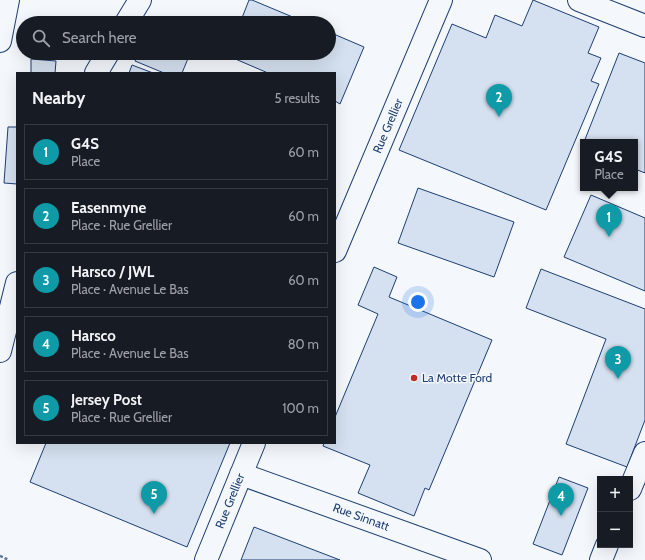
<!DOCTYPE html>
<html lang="en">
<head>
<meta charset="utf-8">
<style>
	body { margin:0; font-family:Cabin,sans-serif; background:#20242c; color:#f1f3f6 }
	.controls { position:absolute; right:12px; bottom:12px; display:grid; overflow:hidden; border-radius:0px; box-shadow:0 4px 16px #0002 }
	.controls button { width:36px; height:36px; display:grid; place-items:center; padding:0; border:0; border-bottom:1px solid #363941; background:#171b24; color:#f1f3f6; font:20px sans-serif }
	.you { position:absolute; left:418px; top:302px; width:14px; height:14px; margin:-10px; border:3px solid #fff; border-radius:50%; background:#1a73e8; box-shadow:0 0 0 6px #1a73e833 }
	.badge { display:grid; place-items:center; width:26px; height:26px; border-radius:50%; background:#0f766e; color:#fff; font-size:13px; font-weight:700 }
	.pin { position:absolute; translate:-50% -33px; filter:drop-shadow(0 1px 2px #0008) }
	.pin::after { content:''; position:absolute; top:21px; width:14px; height:12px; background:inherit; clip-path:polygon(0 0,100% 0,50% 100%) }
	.popup { position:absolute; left:580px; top:139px; width:58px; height:52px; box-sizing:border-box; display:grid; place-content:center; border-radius:0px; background:#171b24; filter:drop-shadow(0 1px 3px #0005); font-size:13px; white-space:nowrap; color:#9ea1a6 }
	.popup b { font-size:15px; color:#f1f3f6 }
	.popup::after { content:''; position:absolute; left:50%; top:100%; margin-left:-8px; border:8px solid transparent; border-top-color:#171b24 }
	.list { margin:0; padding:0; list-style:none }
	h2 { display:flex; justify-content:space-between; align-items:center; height:52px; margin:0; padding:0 16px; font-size:17px }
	h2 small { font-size:13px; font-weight:400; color:#9ea1a6 }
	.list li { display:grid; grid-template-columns:26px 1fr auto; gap:12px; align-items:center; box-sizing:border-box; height:56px; margin:0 8px 8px; padding:0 8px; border:1px solid #363941; border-radius:0px }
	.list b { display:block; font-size:15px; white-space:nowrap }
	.list p { margin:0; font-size:13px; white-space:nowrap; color:#9ea1a6 }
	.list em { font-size:13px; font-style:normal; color:#9ea1a6 }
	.icon { flex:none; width:22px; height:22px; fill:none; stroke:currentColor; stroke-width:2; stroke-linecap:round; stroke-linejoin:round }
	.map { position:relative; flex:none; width:645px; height:560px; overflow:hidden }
	.search { position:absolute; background:#171b24; box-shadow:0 4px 16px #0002; left:16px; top:16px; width:320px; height:44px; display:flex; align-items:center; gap:10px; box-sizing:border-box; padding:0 14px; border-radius:22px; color:#9ea1a6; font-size:15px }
	.panel { position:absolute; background:#171b24; box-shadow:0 4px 16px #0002; left:16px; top:72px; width:320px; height:372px; border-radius:0px }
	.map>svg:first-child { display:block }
	.building { fill:#d5e0f0; stroke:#1d3f73 }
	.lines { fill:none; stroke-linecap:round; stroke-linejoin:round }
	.minor-casing { stroke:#1d3f73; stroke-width:24 }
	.major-casing { stroke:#1d3f73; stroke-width:24 }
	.path { stroke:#5e769c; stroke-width:2.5; stroke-dasharray:3 2; stroke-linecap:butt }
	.minor { stroke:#f4f7fb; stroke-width:22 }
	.major { stroke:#f4f7fb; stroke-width:22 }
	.poi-dot { fill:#c62828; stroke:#f4f7fb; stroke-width:1.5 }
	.labels { text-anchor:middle; stroke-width:3; stroke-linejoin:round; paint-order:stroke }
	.street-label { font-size:12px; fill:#1d3f73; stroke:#f4f7fb }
	.poi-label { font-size:12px; fill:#1d3f73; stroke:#f4f7fb; text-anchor:start }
</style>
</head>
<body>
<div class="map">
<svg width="645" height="560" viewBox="0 0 645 560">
	<rect width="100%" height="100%" fill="#f4f7fb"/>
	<!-- building -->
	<path class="building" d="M249,0H252L307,23H240Z
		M533,0L599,27L588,53L601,58L591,81L599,84L546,210L399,150L452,24L486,38L495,15L522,26Z
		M329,32L364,47L340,104L335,101V73H268L226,55L227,53H329Z
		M138,53H182L189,56L182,73H164L135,61Z
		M619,53L645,63V173L635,169V142H584Z
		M31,59L56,61L55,73H31Z
		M132,65L153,73H129Z
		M8,127H17V184L4,183Z
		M418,188L514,222L494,277L398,243Z
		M591,195L645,218V291L564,257Z
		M374,267L397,277L389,297L492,340L429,490L425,488L414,516L358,493L370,465L323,446L324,443H335V417L378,314L358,305Z
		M541,269L645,309V420L627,467L566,444L606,339L526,308Z
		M46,443H230L187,547L30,482Z
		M559,477L588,488L562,555L533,544Z
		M254,527L340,560H241Z"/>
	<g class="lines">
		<!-- minor casing -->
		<g class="minor-casing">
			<path id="minor" d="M579,0L645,26
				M0,41L8,0
				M335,251L441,0
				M241,474L480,560
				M630,489L645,453
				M206,560L254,443
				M601,560L607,545"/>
		</g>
		<!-- major casing -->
		<g class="major-casing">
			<path id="major" d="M126,23L140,0
				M96,73L108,53
				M0,351L17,283"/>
		</g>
		<!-- path -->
		<path class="path" d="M0,556L9,560"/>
		<!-- minor -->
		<use href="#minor" class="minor"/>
		<!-- major -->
		<use href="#major" class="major"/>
	</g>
	<!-- markers -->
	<circle class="poi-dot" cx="414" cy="378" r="4"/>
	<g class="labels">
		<!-- street labels -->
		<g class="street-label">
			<text transform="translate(388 126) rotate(-67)" y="4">Rue Grellier</text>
			<text transform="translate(230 501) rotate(-68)" y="4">Rue Grellier</text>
			<text transform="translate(361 517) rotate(20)" y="4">Rue Sinnatt</text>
		</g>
		<!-- poi labels -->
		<g class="poi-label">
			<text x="422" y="382">La Motte Ford</text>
		</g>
	</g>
</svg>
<div class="controls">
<button>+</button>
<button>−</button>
</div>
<div class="you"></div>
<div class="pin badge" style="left:609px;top:237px;background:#0f9aa8">1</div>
<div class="popup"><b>G4S</b>Place</div>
<div class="pin badge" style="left:499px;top:117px;background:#0f9aa8">2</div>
<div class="pin badge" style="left:618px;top:379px;background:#0f9aa8">3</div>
<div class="pin badge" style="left:561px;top:516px;background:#0f9aa8">4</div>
<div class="pin badge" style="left:154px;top:514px;background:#0f9aa8">5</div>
<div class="search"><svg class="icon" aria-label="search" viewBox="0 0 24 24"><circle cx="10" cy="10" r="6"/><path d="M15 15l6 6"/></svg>Search here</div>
<section class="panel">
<h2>Nearby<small>5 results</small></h2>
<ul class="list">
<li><span class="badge" style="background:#0f9aa8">1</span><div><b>G4S</b><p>Place</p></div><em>60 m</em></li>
<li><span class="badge" style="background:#0f9aa8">2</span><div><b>Easenmyne</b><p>Place · Rue Grellier</p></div><em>60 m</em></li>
<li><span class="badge" style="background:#0f9aa8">3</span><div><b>Harsco / JWL</b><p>Place · Avenue Le Bas</p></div><em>60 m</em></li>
<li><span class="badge" style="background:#0f9aa8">4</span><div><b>Harsco</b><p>Place · Avenue Le Bas</p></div><em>80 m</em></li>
<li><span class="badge" style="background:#0f9aa8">5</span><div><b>Jersey Post</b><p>Place · Rue Grellier</p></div><em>100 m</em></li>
</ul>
</section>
</div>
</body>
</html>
